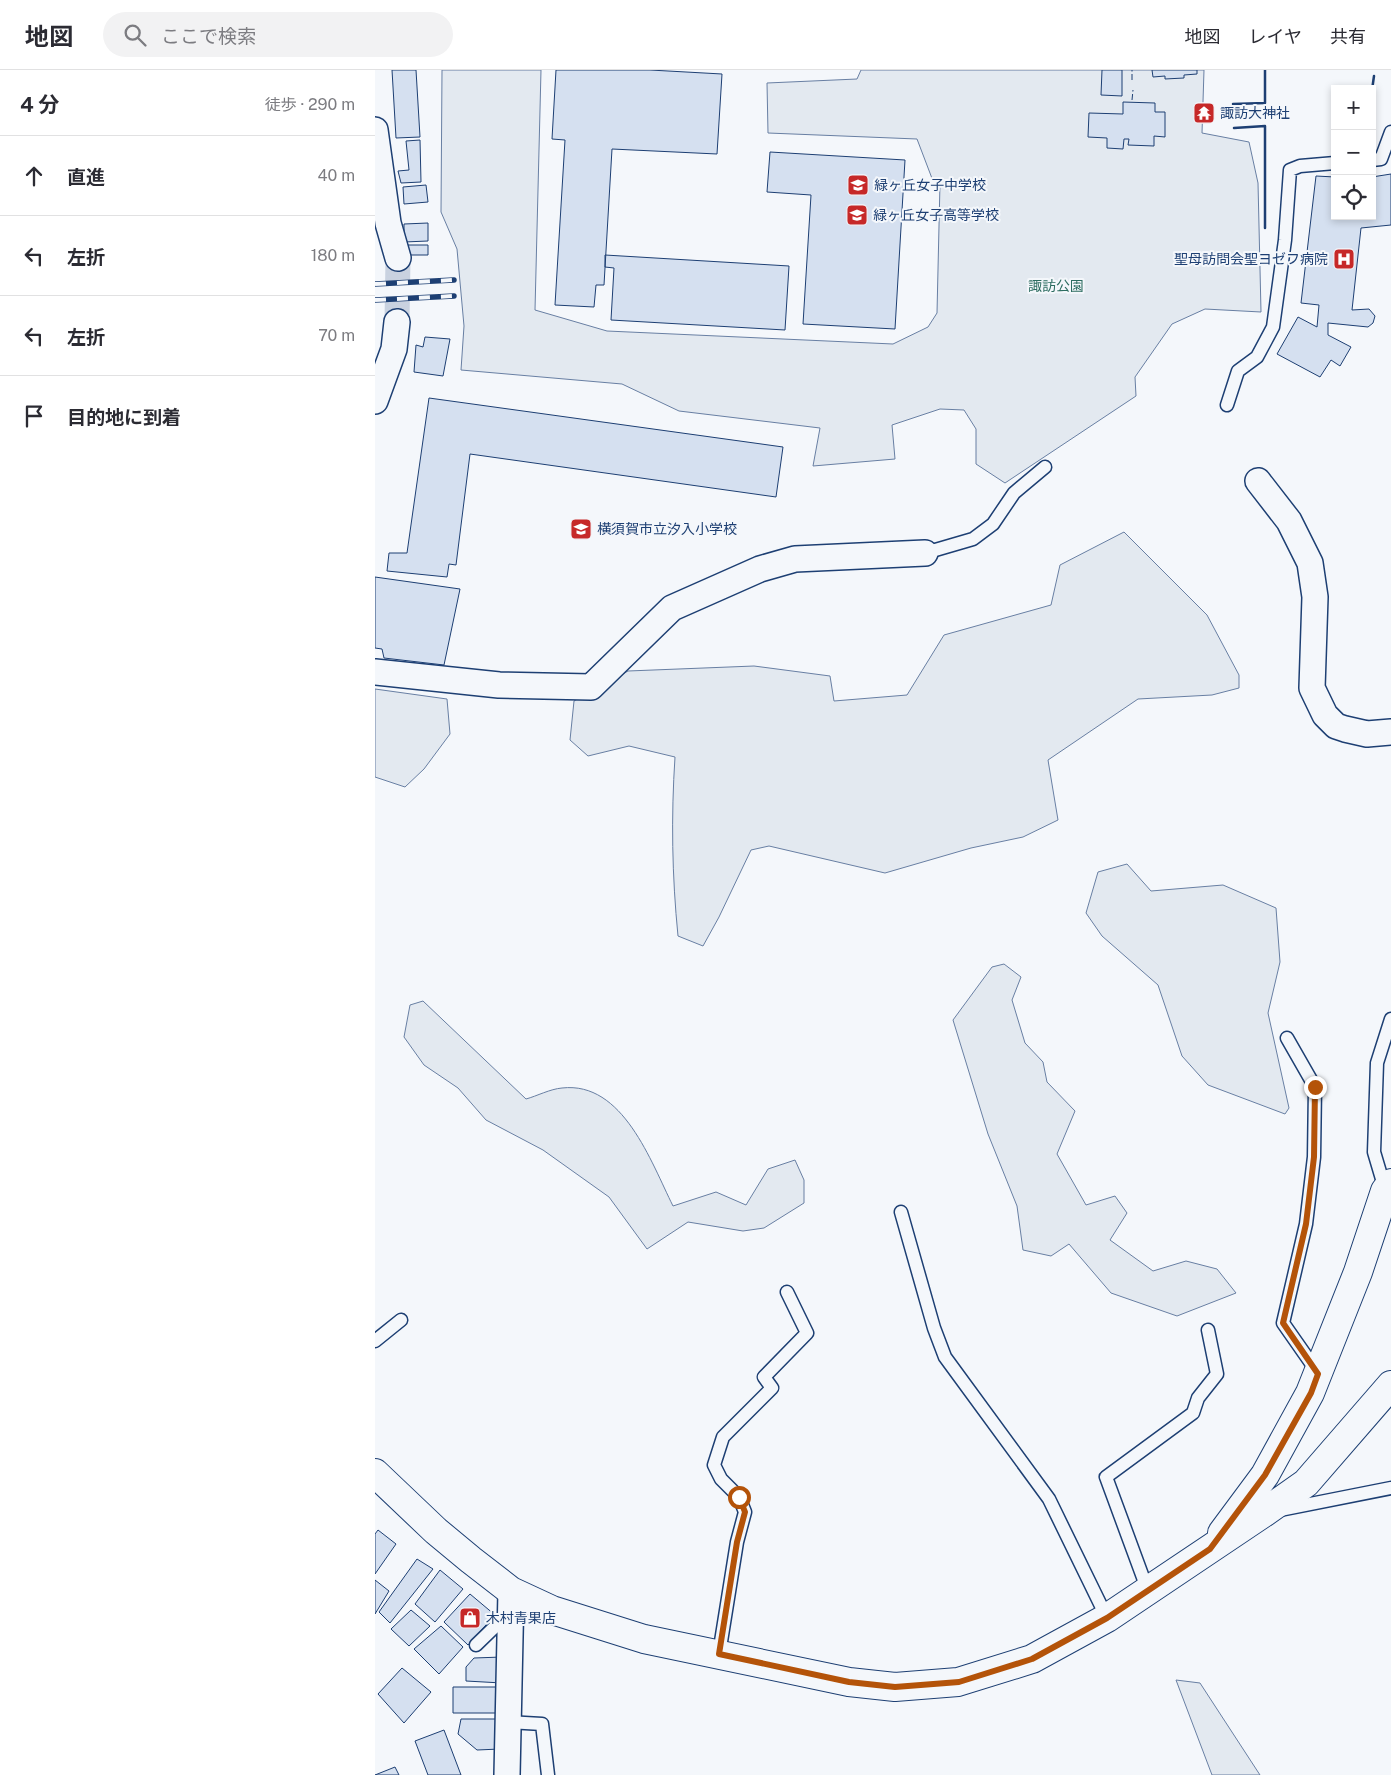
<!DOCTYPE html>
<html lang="ja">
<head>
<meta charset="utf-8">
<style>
	body { margin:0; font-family:"Public Sans","Noto Sans JP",sans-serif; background:#f2f2f3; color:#2b2b33 }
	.controls { position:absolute; right:15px; top:15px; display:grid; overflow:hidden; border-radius:0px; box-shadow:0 2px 8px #0003 }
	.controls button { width:45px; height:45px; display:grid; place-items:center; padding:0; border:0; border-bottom:1px solid #e1e1e2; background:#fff; color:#2b2b33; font:25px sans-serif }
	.stop { position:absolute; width:15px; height:15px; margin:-11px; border:4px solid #b45309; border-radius:50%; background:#fff }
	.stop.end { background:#b45309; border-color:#fff; box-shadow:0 1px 5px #0008 }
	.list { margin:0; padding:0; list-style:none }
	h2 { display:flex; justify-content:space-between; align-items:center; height:65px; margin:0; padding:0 20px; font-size:21px }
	h2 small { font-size:16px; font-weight:400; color:#7c7c81 }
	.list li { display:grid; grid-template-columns:32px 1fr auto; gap:15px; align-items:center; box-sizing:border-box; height:80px; padding:0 20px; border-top:1px solid #e1e1e2 }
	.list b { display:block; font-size:19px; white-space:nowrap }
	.list em { font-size:16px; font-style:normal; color:#7c7c81 }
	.icon { flex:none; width:28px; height:28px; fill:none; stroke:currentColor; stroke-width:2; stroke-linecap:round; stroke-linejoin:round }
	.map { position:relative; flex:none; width:1016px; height:1705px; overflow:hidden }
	header { display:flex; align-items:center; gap:30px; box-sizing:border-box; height:70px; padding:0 25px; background:#fff; border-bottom:1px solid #e1e1e2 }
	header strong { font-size:24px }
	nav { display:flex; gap:28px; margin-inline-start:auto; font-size:18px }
	.search { width:350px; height:45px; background:#f2f2f3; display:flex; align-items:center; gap:12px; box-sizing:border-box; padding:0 18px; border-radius:28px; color:#7c7c81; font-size:19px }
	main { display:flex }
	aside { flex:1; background:#fff }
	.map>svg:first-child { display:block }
	.green { fill:#e3e9f0; stroke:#687fa3 }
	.building { fill:#d5e0f0; stroke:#1d3f73 }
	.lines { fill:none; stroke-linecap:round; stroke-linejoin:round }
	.street-tunnel { stroke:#c9d2e0; stroke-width:25; stroke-dasharray:25 12; stroke-linecap:butt }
	.lane-casing { stroke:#1d3f73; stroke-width:15 }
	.street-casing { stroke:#1d3f73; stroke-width:28 }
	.secondary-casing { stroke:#1d3f73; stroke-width:30 }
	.lane { stroke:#f4f7fb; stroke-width:12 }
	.street { stroke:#f4f7fb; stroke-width:25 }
	.secondary { stroke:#f4f7fb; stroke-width:28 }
	.rail-casing { stroke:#1d3f73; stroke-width:5.5 }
	.rail { stroke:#f4f7fb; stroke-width:4; stroke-dasharray:11; stroke-linecap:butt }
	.fence { stroke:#1d3f73; stroke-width:1; stroke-dasharray:6 2.5; stroke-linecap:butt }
	.wall { stroke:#1d3f73; stroke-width:2.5 }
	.route { stroke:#b45309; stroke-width:6 }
	.labels { text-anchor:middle; stroke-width:4; stroke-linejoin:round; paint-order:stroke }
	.poi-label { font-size:14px; fill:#1d3f73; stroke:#f4f7fb; text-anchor:start }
	.park-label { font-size:14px; fill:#2c6c60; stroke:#f4f7fb }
</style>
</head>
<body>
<header>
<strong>地図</strong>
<div class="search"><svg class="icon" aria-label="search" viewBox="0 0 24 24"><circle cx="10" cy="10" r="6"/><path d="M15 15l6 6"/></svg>ここで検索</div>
<nav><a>地図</a><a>レイヤ</a><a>共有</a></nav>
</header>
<main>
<aside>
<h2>4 分<small>徒歩 · 290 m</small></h2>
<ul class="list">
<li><svg class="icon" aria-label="ahead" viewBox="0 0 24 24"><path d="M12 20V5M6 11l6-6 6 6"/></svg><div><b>直進</b></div><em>40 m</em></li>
<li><svg class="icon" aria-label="left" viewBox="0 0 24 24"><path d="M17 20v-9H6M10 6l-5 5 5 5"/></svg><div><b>左折</b></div><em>180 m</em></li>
<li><svg class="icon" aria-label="left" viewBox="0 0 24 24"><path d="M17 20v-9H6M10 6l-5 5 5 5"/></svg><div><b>左折</b></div><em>70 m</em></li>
<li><svg class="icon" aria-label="arrive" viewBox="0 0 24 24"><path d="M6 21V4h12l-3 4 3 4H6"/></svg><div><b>目的地に到着</b></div></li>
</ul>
</aside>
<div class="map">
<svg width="1016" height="1705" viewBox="0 0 1016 1705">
	<rect width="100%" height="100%" fill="#f4f7fb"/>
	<!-- green -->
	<path class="green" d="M67,0H166L160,240L232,261L518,274L553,257L562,243L565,113L558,111L542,69L393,63L392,13L482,9L486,0H829L827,63L874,72L883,113L886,242L830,239L797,254L760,307L761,326L630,413L601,394V359L589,340L565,339L517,355L520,389L438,396L445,358L304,341L247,314L86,300L89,256L82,179L66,142Z
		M749,462L832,545L864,605V618L837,625L763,629L673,690L683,750L648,767L596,778L510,803L394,776L376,780L344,847L328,876L303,866C297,806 296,747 300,687L254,676L213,686L195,670L199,631L253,601L379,596L455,606L459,631L532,625L569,565L676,535L685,495Z
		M0,619L72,629L75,664L49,699L30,717L0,707Z
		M752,794L776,821L848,815L901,838L905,892L893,943L914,1038L910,1044L833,1015L807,986L783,915L727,866L711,843L723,802Z
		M629,894L646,907L637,930L650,973L668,992L672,1012L700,1041L682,1084L711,1135L740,1126L752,1143L735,1170L778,1201L811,1191L842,1199L861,1223L802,1246L736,1223L694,1174L676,1186L648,1180L642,1136L613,1064L578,950L617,897Z
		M48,931L151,1029C162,1026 175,1019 187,1018C248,1011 276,1092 298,1136L341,1122L371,1135L393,1099L420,1090L429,1110V1133L389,1158L368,1161L313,1152L272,1179L234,1127L168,1080L111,1050L83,1018L49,995L29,967L35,935Z
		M801,1610L825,1613L885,1705H837Z"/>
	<!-- building -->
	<path class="building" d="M17,0H41L45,67L21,68Z
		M181,0H275L347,4L342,84L237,79L229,215H221L219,237L180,235L190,70L177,69Z
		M727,0H747V26L726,25Z
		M777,0H822V4L809,5V8L790,9V6L778,7Z
		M748,32L780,33V42H790V67L779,66V76L753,75L754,69H749L748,79L732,78V68L713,67L714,43L748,44Z
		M45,70L46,112L26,113L23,101L34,100L31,71Z
		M395,82L530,90L520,259L428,254L436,125L392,122Z
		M1016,104V155L986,158L977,240L994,239L1000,246L998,253L993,257L953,253V265L976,277L965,296L956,290L945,307L902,284L923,247L942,257L944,235L926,233L941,106L960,107V146H997V107Z
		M51,115L53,132L29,134L28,117Z
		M53,153V171L29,172V154Z
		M30,175H53V185H29Z
		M230,185L414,196L410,260L236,250L239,198L230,197Z
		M50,267L75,269L68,306L39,302L41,275L48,277Z
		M54,328L408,377L401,427L95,384L81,495L74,494L72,507L12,501L14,483H32Z
		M0,507L85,519L69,595L9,588L7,579L0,578Z
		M3,1460L21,1474L0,1504V1464Z
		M42,1489L58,1499L15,1553L4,1542Z
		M65,1500L88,1519L60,1552L40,1534Z
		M0,1510L14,1521L0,1544Z
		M95,1524L120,1545L93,1575L69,1552Z
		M36,1540L55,1556L34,1576L16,1559Z
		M66,1556L88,1577L64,1604L39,1579Z
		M127,1587V1613L91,1611V1597L99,1588Z
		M27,1598L56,1622L29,1653L3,1624Z
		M78,1617H125L124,1643H78Z
		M86,1649H125V1679L102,1680L83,1664Z
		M69,1660L86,1705H53L40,1671Z
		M20,1697L24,1705H0Z"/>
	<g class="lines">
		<!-- street-tunnel -->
		<path class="street-tunnel" d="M22,252L23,188"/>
		<!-- lane casing -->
		<g class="lane-casing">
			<path id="lane" d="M997,90L1006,89L1016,62
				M852,335L863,301L882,287L898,257L910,170L915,100L925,96L960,93
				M550,483L598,469L618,454L639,423L670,397
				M912,968L940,1017L939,1087L931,1154L908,1253L943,1303
				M1010,1119L999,1082L1002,993L1016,949
				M526,1142L559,1258L570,1287L674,1429L732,1548
				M0,1271L26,1250
				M905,1440L1016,1418
				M773,1521L731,1407L818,1343L823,1328L842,1304L833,1260
				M101,1575L134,1543
				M344,1584L362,1472L370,1442L364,1427L346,1409L339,1395L348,1367L397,1318L389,1307L432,1263L412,1222
				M131,1652L167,1654L173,1705"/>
		</g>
		<!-- street casing -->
		<g class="street-casing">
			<path id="street" d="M0,60L13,153L23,188
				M0,331L19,279L22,252
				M883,411L914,451L935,493L940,527L937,618L950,645L961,656L970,659L992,664L1016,662
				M0,602L124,615L216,617L297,538L385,499L420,489L550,483
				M132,1705L136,1521"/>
		</g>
		<!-- secondary casing -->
		<g class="secondary-casing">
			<path id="secondary" d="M0,1403L61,1461L96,1490L136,1521L177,1540L269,1569L474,1612L520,1617L583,1612L657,1589L732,1548L890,1442L931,1413L1016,1315
				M847,1463L890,1405L935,1323L983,1202L1010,1121L1016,1113"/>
		</g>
		<!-- lane -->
		<use href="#lane" class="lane"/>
		<!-- street -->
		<use href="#street" class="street"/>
		<!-- secondary -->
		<use href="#secondary" class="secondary"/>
		<!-- rail casing -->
		<g class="rail-casing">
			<path id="rail" d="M0,214L79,210
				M0,230L79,226"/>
		</g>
		<!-- rail -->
		<use href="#rail" class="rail"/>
		<!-- fence -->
		<path class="fence" d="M757,10V0
			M757,30L758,20"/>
		<!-- wall -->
		<path class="wall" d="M997,20L999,6
			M858,34L890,33V0
			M859,58L890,56V158"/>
	</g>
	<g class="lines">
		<!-- route -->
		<path class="route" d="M364,1427L370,1442L362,1472L344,1584L474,1612L520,1617L584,1612L657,1589L732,1548L835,1479L890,1405L936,1323L943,1304L908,1253L931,1154L939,1087L940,1017"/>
	</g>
	<!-- icons -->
	<defs>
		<g id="temple-square" transform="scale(1.125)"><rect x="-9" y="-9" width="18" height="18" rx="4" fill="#c62828" stroke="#f4f7fb"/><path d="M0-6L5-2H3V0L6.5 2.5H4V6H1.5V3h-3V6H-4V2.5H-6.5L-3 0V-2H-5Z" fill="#fff"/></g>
		<g id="school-square" transform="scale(1.125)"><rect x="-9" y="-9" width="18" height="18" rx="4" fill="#c62828" stroke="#f4f7fb"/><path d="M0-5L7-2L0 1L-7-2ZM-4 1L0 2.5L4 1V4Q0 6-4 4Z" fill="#fff"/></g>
		<g id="hospital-square" transform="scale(1.125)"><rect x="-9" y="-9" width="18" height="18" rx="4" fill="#c62828" stroke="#f4f7fb"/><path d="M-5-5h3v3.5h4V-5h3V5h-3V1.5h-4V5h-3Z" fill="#fff"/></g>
		<g id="shop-square" transform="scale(1.125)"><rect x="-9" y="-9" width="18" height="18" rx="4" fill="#c62828" stroke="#f4f7fb"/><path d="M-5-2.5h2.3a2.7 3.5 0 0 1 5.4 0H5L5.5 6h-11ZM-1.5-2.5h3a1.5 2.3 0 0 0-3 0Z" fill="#fff"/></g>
	</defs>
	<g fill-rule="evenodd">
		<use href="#temple-square" x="829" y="43"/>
		<use href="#school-square" x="483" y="115"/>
		<use href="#school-square" x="482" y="145"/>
		<use href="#hospital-square" x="969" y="189"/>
		<use href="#school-square" x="206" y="459"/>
		<use href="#shop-square" x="95" y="1548"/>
	</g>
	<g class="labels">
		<!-- poi labels -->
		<g class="poi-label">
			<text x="845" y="48">諏訪大神社</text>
			<text x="499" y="120">緑ヶ丘女子中学校</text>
			<text x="498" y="150">緑ヶ丘女子高等学校</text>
			<text x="953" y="194" text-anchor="end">聖母訪問会聖ヨゼフ病院</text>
			<text x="222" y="464">横須賀市立汐入小学校</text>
			<text x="111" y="1553">木村青果店</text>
		</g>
		<!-- park labels -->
		<g class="park-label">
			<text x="681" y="221">諏訪公園</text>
		</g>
	</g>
</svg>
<div class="controls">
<button>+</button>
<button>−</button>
<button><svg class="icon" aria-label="locate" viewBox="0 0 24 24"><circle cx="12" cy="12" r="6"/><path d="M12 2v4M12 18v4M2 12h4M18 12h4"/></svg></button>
</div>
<div class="stop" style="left:364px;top:1427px"></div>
<div class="stop end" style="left:940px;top:1017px"></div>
</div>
</main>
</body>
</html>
